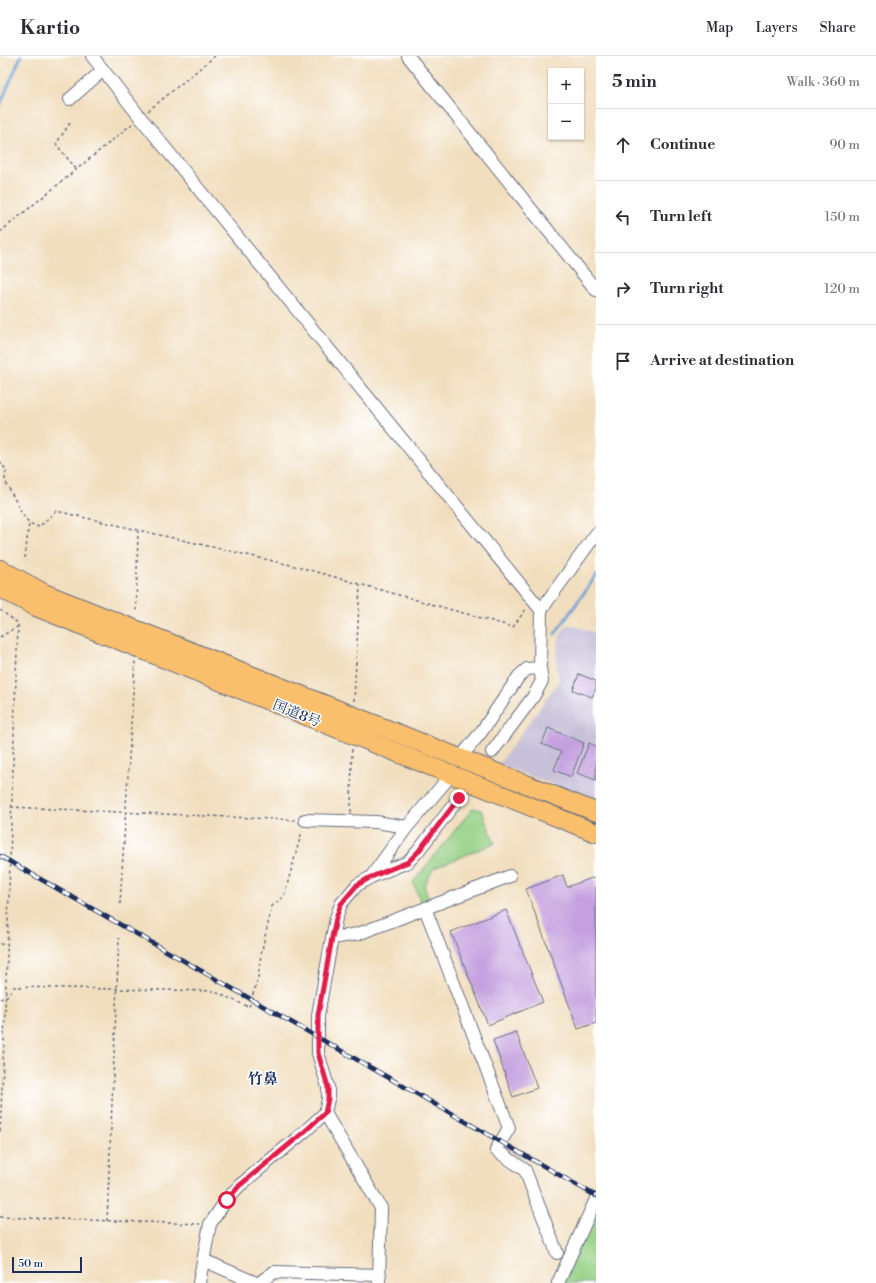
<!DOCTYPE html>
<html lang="en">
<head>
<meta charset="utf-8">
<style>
	body { margin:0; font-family:"Libre Bodoni","Noto Serif JP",serif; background:#f7f7f7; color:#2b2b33 }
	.controls { position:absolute; right:12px; top:12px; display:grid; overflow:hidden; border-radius:0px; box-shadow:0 1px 3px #0004 }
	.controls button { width:36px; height:36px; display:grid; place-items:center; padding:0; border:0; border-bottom:1px solid #e1e1e2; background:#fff; color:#2b2b33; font:20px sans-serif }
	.scale { position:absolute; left:12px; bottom:10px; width:70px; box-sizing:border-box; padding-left:4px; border:2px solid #1b2f5e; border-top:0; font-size:11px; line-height:14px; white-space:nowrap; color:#1b2f5e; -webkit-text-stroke:3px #fff; paint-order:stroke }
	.stop { position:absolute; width:12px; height:12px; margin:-9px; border:3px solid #e11d48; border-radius:50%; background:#fff }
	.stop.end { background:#e11d48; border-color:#fff; box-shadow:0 1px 4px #0008 }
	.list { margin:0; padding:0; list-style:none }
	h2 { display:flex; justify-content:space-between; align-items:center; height:52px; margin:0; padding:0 16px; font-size:17px }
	h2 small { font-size:13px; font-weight:400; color:#7c7c81 }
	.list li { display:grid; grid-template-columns:26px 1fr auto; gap:12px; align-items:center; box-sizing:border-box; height:72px; padding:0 16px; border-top:1px solid #e1e1e2 }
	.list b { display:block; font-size:15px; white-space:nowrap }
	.list em { font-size:13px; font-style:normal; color:#7c7c81 }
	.icon { flex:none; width:22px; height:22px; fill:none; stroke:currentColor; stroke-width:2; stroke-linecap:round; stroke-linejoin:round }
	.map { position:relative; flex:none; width:596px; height:1227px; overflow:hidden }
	header { display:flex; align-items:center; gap:24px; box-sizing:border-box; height:56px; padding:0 20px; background:#fff; border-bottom:1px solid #e1e1e2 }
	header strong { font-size:19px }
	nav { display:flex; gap:22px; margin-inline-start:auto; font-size:14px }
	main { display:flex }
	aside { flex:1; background:#fff }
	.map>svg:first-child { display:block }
	.industrial { fill:#c7c0d9 }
	.green { fill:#95d084; stroke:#588071 }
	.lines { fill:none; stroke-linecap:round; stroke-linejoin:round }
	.stream { stroke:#669fd5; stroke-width:3 }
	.building { fill:#c5a0df }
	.minor-tunnel { stroke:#c6bbab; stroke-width:12; stroke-dasharray:12 6; stroke-linecap:butt }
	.minor-casing { stroke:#666c80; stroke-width:14 }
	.highway-casing { stroke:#666c80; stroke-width:20 }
	.path { stroke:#666c80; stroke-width:1.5; stroke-dasharray:3 3; stroke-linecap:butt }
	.minor { stroke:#fff; stroke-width:12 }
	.highway { stroke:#f9bf6d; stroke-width:18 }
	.rail-casing { stroke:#1b2f5e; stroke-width:4.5 }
	.rail { stroke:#fff; stroke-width:3; stroke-dasharray:9; stroke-linecap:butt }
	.route { stroke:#e11d48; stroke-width:5 }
	.labels { text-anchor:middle; stroke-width:3; stroke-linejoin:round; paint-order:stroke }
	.street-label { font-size:14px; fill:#1b2f5e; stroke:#fff }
	.neighbourhood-label { font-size:15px; font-weight:bold; fill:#1b2f5e; stroke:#fff }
</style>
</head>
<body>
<header>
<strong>Kartio</strong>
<nav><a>Map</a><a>Layers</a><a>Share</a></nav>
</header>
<main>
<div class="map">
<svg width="596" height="1227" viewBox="0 0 596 1227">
	<rect width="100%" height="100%" fill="#fff"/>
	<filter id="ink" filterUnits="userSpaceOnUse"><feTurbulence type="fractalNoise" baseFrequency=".025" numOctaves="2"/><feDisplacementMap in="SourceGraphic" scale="8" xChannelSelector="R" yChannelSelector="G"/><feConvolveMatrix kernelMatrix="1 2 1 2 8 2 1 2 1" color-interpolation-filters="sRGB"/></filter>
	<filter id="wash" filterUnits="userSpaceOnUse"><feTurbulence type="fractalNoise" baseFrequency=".012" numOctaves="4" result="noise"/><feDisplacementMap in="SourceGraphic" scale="16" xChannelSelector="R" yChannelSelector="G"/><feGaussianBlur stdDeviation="0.9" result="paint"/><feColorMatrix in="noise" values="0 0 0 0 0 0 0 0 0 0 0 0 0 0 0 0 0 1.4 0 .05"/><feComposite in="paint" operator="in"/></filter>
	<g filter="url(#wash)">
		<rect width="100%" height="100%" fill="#f1debe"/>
		<!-- industrial -->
		<path class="industrial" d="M568,568L596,577V745L499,708L545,645L559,624L556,605L559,581Z"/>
		<!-- green -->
		<path class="green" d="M473,752L481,754L495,787L434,812L424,830L430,846L422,850L413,826Z
			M596,1150V1227H562Z"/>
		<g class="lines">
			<!-- stream -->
			<path class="stream" d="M0,49L21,0
				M555,578L596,520"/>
		</g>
		<g id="blocks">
			<!-- building -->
			<path class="building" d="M579,618L596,625V632L592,641L573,634Z
				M548,672L584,687L571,721L554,714L561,696L542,688Z
				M589,687L596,690V724L577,717Z
				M563,819L567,831L592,822L596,824V967L578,973L526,833Z
				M506,854L543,946L488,969L451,876Z
				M516,976L537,1032L513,1041L493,984Z"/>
		</g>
	</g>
	<g filter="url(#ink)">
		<use href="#blocks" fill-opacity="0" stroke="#666c80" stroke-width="1"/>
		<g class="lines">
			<!-- minor-tunnel -->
			<path class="minor-tunnel" d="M459,742L492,696"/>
			<!-- minor casing -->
			<g class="minor-casing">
				<path id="minor" d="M92,0L140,61L541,554
					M408,0L596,234
					M70,43L103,14
					M492,696L533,641L542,625L540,612L541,554L596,478
					M460,702L482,675L519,620L527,613L540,612
					M305,764L376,766L407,771
					M371,821L407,771L451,719
					M425,852L509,1072L496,1094L525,1114L557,1197
					M332,882L358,878L510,820
					M325,1057L381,1152L379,1227
					M203,1204L256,1227
					M199,1227L210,1168L227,1143L239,1130L303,1077L325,1057L328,1043V1031L318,997V959L332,882L336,862L341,848L357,829L371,821L408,806L418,795L459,742
					M259,1227L274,1216L380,1219
					M558,1227L596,1143"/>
			</g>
			<!-- highway casing -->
			<g class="highway-casing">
				<path id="highway" d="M0,513L44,537L596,756
					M0,532L36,551L596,777"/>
			</g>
			<!-- path -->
			<path class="path" d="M148,55L215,0
				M70,67L56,88L76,113
				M0,176L132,68
				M0,405L6,414L5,425L22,457L29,467L39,471L56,455L299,511L513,571L526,553
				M25,502L29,467
				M0,554L18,567V571C11,739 8,908 0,1077
				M136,555L138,475
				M0,581L17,571
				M354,645L360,529
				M11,751L295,764
				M351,756L352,693
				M120,848L135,605
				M0,888L8,889
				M0,943L7,940L14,931L213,935L249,951L258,922L261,898L272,850L284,840L302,775
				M0,1161L200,1168
				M107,1165L119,882"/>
			<!-- minor -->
			<use href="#minor" class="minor"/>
			<!-- highway -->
			<use href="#highway" class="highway"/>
			<!-- rail casing -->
			<g class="rail-casing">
				<path id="rail" d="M0,800L596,1140"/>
			</g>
			<!-- rail -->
			<use href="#rail" class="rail"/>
		</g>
	</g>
	<g class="lines" filter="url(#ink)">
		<!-- route -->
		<path class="route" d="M227,1144L239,1130L303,1077L325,1057L328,1043V1031L318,997V959L332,882L336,862L341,848L357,829L371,821L408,806L418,796L459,742"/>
	</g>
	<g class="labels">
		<!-- street labels -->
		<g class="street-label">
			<text transform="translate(297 657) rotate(22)" y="5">国道8号</text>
		</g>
		<!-- neighbourhood labels -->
		<g class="neighbourhood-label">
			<text x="263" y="1028">竹鼻</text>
		</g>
	</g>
</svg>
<div class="controls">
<button>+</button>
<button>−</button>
</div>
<div class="scale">50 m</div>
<div class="stop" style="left:227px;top:1144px"></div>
<div class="stop end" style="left:459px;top:742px"></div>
</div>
<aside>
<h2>5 min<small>Walk · 360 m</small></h2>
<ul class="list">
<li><svg class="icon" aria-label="ahead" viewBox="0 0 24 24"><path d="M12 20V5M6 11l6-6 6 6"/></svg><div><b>Continue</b></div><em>90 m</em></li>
<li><svg class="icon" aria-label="left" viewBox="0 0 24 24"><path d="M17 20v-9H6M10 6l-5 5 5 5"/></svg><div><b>Turn left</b></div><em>150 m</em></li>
<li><svg class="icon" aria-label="right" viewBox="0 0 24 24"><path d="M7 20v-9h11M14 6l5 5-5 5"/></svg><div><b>Turn right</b></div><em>120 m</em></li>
<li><svg class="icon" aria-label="arrive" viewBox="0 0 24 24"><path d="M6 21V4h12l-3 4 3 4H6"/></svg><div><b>Arrive at destination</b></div></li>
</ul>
</aside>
</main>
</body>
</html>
